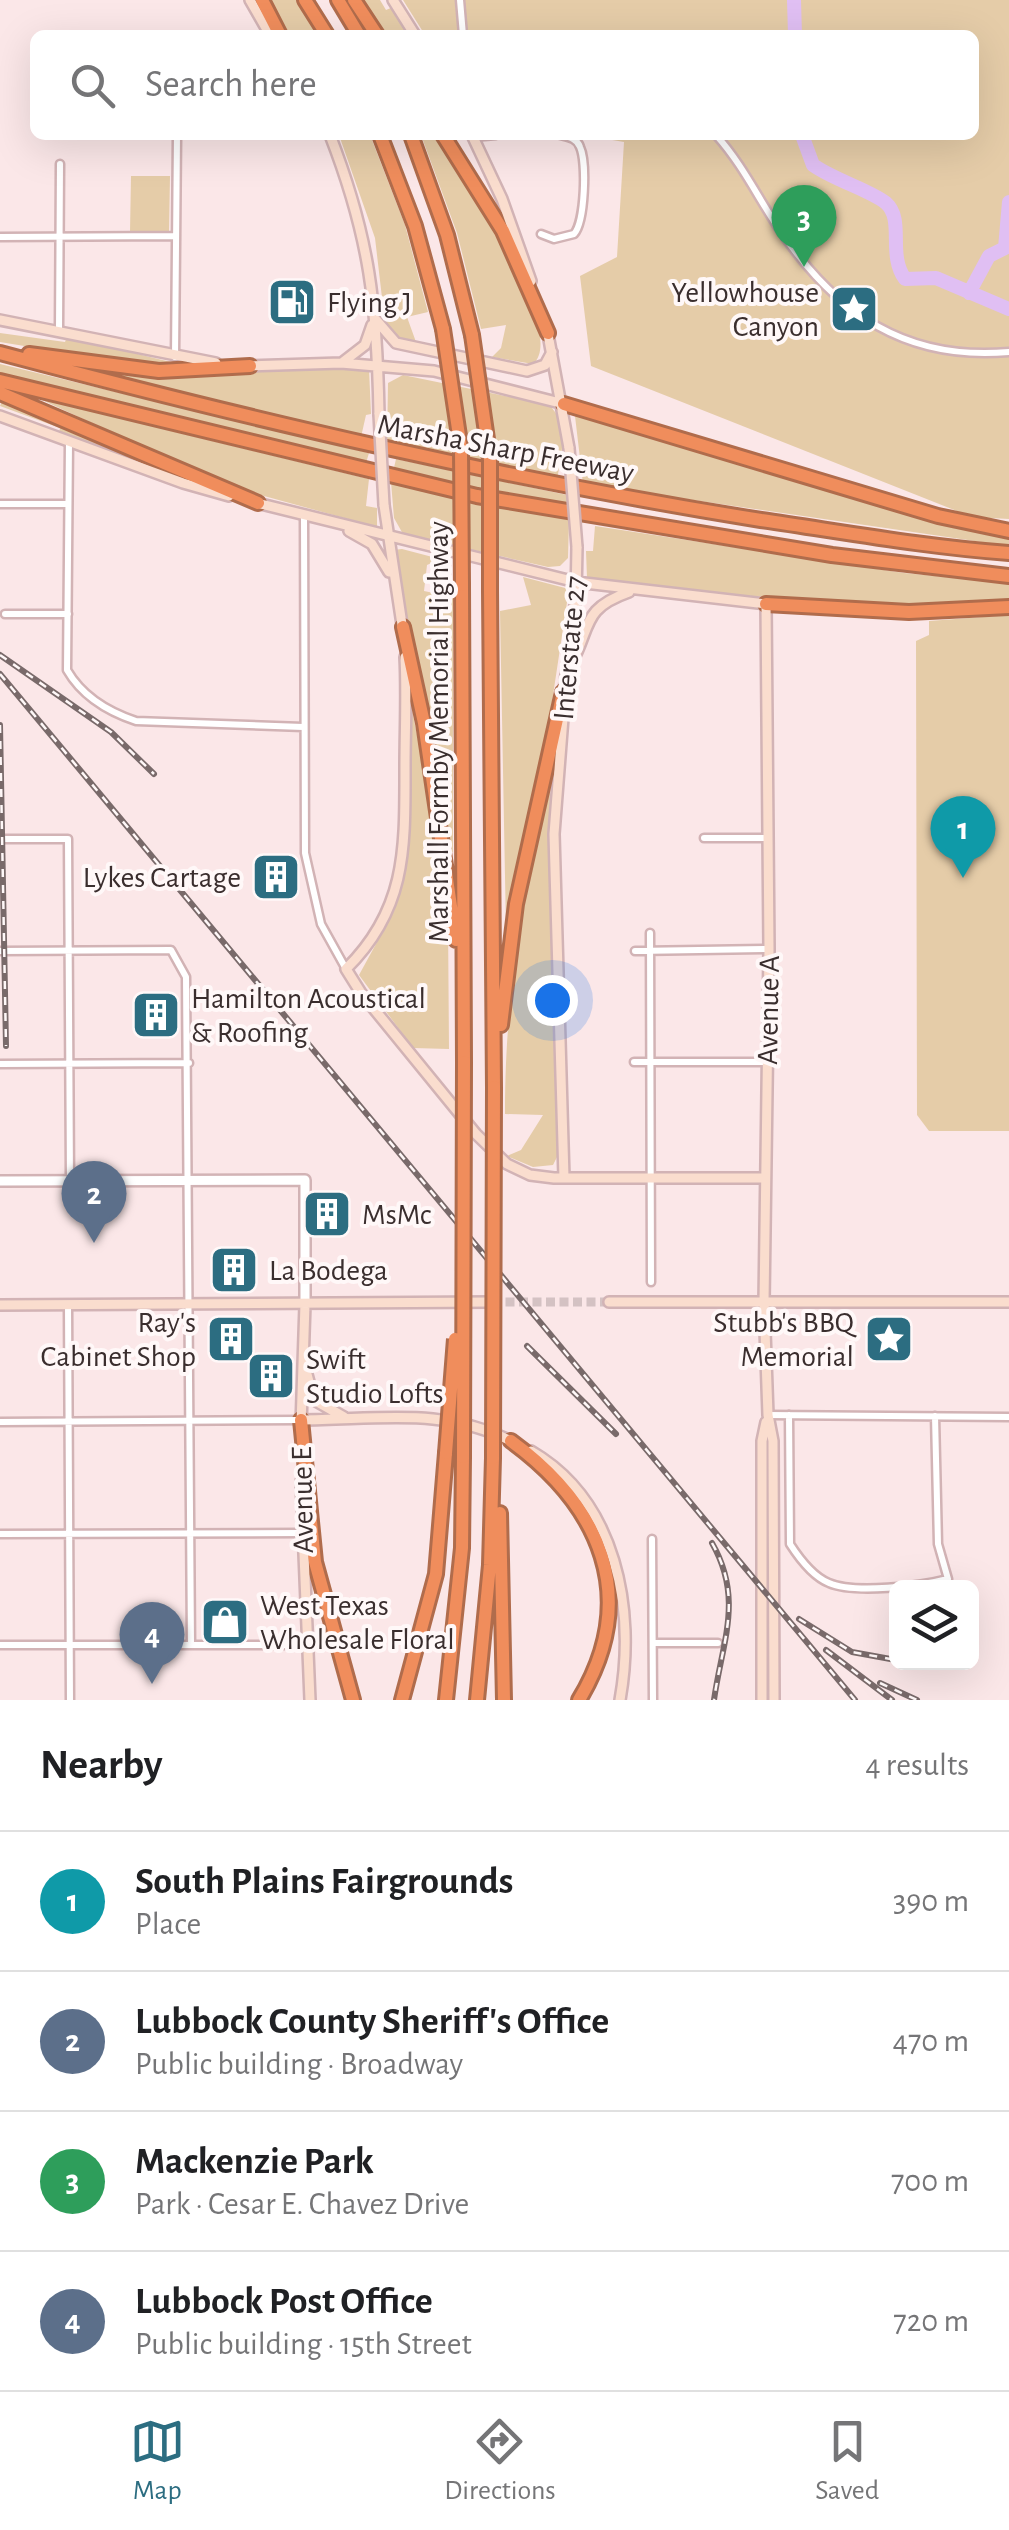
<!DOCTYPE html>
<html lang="en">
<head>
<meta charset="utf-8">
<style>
	body { margin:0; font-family:"Alegreya Sans",sans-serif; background:#f2f2f2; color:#202124 }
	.controls { position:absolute; right:30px; bottom:30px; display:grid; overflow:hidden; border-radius:15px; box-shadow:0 10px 40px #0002 }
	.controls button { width:90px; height:90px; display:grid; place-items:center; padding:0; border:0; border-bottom:2px solid #e0e0e0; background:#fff; color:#202124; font:50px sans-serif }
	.you { position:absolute; left:552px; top:1000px; width:35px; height:35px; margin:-25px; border:8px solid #fff; border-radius:50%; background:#1a73e8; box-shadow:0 0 0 15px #1a73e833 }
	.badge { display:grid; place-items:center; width:65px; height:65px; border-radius:50%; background:#2c6d81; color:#fff; font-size:32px; font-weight:700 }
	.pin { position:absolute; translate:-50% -82px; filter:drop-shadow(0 2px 5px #0008) }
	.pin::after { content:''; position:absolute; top:52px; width:35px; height:30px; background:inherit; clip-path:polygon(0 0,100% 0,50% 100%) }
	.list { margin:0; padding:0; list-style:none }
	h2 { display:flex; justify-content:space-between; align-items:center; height:130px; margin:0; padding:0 40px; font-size:42px }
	h2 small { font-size:32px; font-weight:400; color:#757577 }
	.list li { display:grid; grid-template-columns:65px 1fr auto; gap:30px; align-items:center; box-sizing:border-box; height:140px; padding:0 40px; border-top:2px solid #e0e0e0 }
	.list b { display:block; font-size:38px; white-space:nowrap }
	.list p { margin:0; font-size:32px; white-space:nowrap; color:#757577 }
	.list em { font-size:32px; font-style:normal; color:#757577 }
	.icon { flex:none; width:55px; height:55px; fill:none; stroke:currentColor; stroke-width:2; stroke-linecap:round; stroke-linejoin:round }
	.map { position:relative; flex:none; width:1009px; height:1700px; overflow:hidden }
	.search { position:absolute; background:#fff; box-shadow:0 10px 40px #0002; left:30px; right:30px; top:30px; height:110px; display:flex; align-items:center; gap:25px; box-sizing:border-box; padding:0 35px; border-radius:15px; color:#757577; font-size:38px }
	.sheet { height:690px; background:#fff }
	nav { display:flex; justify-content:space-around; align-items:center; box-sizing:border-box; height:140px; border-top:2px solid #e0e0e0; background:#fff; font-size:28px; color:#757577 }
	nav a { display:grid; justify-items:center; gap:5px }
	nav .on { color:#2c6d81 }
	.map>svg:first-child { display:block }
	.green { fill:#e5cca8 }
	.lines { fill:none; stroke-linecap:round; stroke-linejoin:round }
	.river { stroke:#e0bff3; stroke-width:14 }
	.secondary-tunnel { stroke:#d4c2c3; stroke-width:9; stroke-dasharray:9 4.5; stroke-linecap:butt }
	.minor-casing { stroke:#d2b3b5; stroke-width:11 }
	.tertiary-casing { stroke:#d2b3b5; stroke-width:14 }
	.secondary-casing { stroke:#d2b3b5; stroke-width:14 }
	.motorway-casing { stroke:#b06c4c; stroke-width:18 }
	.minor { stroke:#fff; stroke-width:6 }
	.tertiary { stroke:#fff; stroke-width:9 }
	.secondary { stroke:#faddce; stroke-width:9 }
	.motorway { stroke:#f08d5c; stroke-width:12 }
	.rail-casing { stroke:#796a6a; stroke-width:6 }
	.rail { stroke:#fff8f8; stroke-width:2.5; stroke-dasharray:8; stroke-linecap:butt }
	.secondary-bridge-casing { stroke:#d2b3b5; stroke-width:14; stroke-linecap:butt }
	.motorway-bridge-casing { stroke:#b06c4c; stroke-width:18; stroke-linecap:butt }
	.secondary-bridge { stroke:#faddce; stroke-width:9 }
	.motorway-bridge { stroke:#f08d5c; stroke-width:12 }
	.labels { text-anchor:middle; stroke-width:8; stroke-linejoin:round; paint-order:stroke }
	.poi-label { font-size:30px; fill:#3a2e2e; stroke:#fff8f8; text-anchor:start }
	.street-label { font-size:30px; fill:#3a2e2e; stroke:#fff8f8 }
</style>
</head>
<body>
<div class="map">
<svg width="1009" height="1700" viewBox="0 0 1009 1700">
	<rect width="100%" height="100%" fill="#fbe7e8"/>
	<!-- green -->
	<path class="green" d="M267,0H296L317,35H286Z
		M363,0H380L386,10L393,7L410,35H386Z
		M403,0H1009V519L972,517L591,366L580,276L617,257L624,142L583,135H974V35H425Z
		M339,135H370L405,225L428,312L407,317L416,342L397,338L385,323L375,238Z
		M421,135H438C460,172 570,333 533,364L492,357L501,348L506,325L481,329L457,233Z
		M131,176H170L169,232H130Z
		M0,333L65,342L67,337L179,364L152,367L0,342Z
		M0,364L369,453L366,463L34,384L0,375Z
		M82,369H369L371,414L366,415L361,437Z
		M403,375L549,405C570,424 561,456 557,480L387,445L388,383Z
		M3,399L180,474L179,477L59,433L60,428L0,406Z
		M40,399L369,479L366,506L377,508V527L228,486Z
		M575,416L1009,537V546L583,484Z
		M396,459L567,495V508L393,472Z
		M391,482L569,520L568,558L560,566L548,567L403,534L394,518Z
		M595,526L904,573L1009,583V601C876,608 745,597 613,583L587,578L586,551H593Z
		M402,549L440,559L427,565L424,591L453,597V852L448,851L393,550Z
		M523,577L569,589L547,735L506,930L500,611L531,605Z
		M1009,615V1131H929L917,1115L916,641L929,635V621Z
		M408,710H412L435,824L448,920L449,1049L413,1048L359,975L394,911L407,864Z
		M550,776L560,1151L553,1165L533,1167L507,1156L521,1150L543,1115L505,1114C505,989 523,897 550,776Z"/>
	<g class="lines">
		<!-- river -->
		<path class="river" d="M794,0L795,35
			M802,135L813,165C834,180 870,190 886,203C905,220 887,254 905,279L936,278L1009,309
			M969,293L989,256L1005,248L1009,202"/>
		<!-- secondary-tunnel -->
		<path class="secondary-tunnel" d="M492,1302H609"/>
		<!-- minor casing -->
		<g class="minor-casing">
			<path id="minor" d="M460,0L463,35
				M716,135C743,165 759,200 781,232C838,315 907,361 1009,352
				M473,137L496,135
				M541,234L554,239L574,234C585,222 587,162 580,147C577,138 568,137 560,135
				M0,237L175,236
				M59,330L60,164
				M175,357L177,135
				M69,442L67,670C82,696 109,712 136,721L303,727
				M0,504H67
				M304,516L305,853L321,924L346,969
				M5,614H68
				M704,838H768
				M0,839H68L70,1181
				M650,933L651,1282
				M0,951L171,950L186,977L191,1645
				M635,951L769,949
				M634,1062H768
				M0,1064L189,1063
				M68,1304L70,1700
				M768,1415L1009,1417
				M789,1415L790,1544C799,1558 814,1577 829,1583C854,1594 921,1586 948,1579L938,1544L935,1416
				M0,1422L300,1420
				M0,1534L302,1533
				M652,1539L653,1700
				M653,1643H718
				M0,1645H307"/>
		</g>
		<!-- tertiary casing -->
		<g class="tertiary-casing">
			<path id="tertiary" d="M0,1181L305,1180V1304"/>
		</g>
		<!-- secondary casing -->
		<g class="secondary-casing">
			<path id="secondary" d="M250,0L270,35
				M393,0L415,35
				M330,135C370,238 377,305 379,414
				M472,135L502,199L531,281
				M0,320L216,363
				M376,320L396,343L527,371L545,365L552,352
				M547,329L569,448
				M343,362L365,345L372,325
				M246,366L341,363L434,371L564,404
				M0,416L183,483L229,496
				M253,502L576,582L766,604L769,949L764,1302L768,1415L773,1441L774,1700
				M384,505L403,631
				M349,531L372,544L389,572
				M405,657C407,693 405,730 405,767C405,848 407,909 346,969L361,993L476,1134L507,1164L530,1175L554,1178H764
				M571,664C592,626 581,609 629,592
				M563,698L576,597L577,547
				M563,718L554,834L564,1178
				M609,1302H1009
				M0,1305L491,1302
				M305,1367L314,1400L344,1417
				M301,1420C378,1420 443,1406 513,1442
				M301,1425L305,1304
				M531,1451C617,1501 636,1610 620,1700
				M301,1481L310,1700
				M762,1700V1441L766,1422"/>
		</g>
		<!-- motorway casing -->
		<g class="motorway-casing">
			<path id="motorway" d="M262,0L280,35
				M305,0L327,35
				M338,0L359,35
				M354,0L377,35
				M380,135L415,226L443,329
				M411,135L447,235L472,335
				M443,135L503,231L548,333
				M0,353C252,420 504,479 761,520C844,532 926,547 1009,553
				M29,354L159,371L250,366
				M0,381L477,496L832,555L1009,576
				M0,393L258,503
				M564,404L938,516L1009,531
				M462,585L464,1062
				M490,591L494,1087
				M766,604L909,612L1009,607
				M403,627L424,723L456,940
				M501,1025L516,904L563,692
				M301,1420L315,1562L353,1700
				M511,1441C600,1506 641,1597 579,1700
				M500,1513L504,1700
				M402,1700L436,1574L446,1453
				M446,1700L462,1548L463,1457
				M477,1700L490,1565L493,1458"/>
		</g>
		<!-- minor -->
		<use href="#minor" class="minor"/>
		<!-- tertiary -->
		<use href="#tertiary" class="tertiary"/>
		<!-- secondary -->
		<use href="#secondary" class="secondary"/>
		<!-- motorway -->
		<use href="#motorway" class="motorway"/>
		<!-- rail casing -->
		<g class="rail-casing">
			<path id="rail" d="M0,655L111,732L154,774
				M0,674L855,1700
				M0,725L6,1046
				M527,1346L616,1434
				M712,1543C744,1599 722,1642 714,1700
				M799,1619L852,1652L896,1660
				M826,1650L892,1700
				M880,1683L917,1700"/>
		</g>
		<!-- rail -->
		<use href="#rail" class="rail"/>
		<!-- secondary-bridge casing -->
		<g class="secondary-bridge-casing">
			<path id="secondary-bridge" d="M379,414L384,505
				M569,448L577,547"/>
		</g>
		<!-- motorway-bridge casing -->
		<g class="motorway-bridge-casing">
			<path id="motorway-bridge" d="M443,329L461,449L462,585
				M472,335L490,460V591
				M446,1453L455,1339
				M463,1457L464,1062
				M493,1458L494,1087"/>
		</g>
		<!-- secondary-bridge -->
		<use href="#secondary-bridge" class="secondary-bridge"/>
		<!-- motorway-bridge -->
		<use href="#motorway-bridge" class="motorway-bridge"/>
	</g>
	<!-- icons -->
	<defs>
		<g id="fuel-square" transform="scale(2.5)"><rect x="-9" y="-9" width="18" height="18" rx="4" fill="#2c6d81" stroke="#fff8f8"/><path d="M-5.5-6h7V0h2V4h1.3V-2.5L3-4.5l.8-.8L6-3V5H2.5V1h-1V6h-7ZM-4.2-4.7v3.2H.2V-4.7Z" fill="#fff"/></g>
		<g id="sight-square" transform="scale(2.5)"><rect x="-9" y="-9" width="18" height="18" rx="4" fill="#2c6d81" stroke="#fff8f8"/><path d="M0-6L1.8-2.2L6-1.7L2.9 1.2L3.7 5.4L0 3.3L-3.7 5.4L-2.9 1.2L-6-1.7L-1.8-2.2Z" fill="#fff"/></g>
		<g id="building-square" transform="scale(2.5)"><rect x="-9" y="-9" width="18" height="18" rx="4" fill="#2c6d81" stroke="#fff8f8"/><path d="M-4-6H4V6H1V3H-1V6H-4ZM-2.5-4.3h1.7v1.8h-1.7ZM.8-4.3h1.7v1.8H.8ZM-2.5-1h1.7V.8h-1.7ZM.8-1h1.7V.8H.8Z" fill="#fff"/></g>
		<g id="shop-square" transform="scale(2.5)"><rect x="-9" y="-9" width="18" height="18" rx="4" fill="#2c6d81" stroke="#fff8f8"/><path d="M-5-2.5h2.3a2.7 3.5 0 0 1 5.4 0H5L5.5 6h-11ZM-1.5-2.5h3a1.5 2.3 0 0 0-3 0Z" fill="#fff"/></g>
	</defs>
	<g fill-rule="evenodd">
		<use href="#fuel-square" x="292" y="302"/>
		<use href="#sight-square" x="854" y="309"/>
		<use href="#building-square" x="276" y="877"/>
		<use href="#building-square" x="156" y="1015"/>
		<use href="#building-square" x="327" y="1214"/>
		<use href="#building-square" x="234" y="1270"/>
		<use href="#building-square" x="231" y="1339"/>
		<use href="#sight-square" x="889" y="1339"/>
		<use href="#building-square" x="271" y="1376"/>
		<use href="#shop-square" x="225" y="1622"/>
	</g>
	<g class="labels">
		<!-- poi labels -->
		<g class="poi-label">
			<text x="819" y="302" text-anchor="end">Yellowhouse<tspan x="819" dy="34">Canyon</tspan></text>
			<text x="327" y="312">Flying J</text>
			<text x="241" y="887" text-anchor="end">Lykes Cartage</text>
			<text x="191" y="1008">Hamilton Acoustical<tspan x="191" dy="34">&amp; Roofing</tspan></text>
			<text x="362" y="1224">MsMc</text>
			<text x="269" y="1280">La Bodega</text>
			<text x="196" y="1332" text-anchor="end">Ray's<tspan x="196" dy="34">Cabinet Shop</tspan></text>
			<text x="854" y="1332" text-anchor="end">Stubb's BBQ<tspan x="854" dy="34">Memorial</tspan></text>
			<text x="306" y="1369">Swift<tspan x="306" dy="34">Studio Lofts</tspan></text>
			<text x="260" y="1615">West Texas<tspan x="260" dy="34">Wholesale Floral</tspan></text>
		</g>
		<!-- street labels -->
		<g class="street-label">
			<text transform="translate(506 448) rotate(11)" y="10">Marsha Sharp Freeway</text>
			<text transform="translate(569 648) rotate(-85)" y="10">Interstate 27</text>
			<text transform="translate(438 732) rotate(-90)" y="10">Marshall Formby Memorial Highway</text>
			<text transform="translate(768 1010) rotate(-89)" y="10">Avenue A</text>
			<text transform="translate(302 1500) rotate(-91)" y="10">Avenue E</text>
		</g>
	</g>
</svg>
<div class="controls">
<button><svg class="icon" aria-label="layers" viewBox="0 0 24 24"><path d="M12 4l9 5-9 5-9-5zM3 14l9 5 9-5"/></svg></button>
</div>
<div class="you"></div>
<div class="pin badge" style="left:963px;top:878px;background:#0f9aa8">1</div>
<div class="pin badge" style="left:94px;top:1243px;background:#5c6f8a">2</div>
<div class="pin badge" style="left:804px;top:267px;background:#2e9e5b">3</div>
<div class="pin badge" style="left:152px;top:1684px;background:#5c6f8a">4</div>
<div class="search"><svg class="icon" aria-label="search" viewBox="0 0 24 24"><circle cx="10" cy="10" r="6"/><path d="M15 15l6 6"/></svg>Search here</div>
</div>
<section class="sheet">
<h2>Nearby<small>4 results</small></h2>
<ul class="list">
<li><span class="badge" style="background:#0f9aa8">1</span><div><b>South Plains Fairgrounds</b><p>Place</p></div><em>390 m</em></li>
<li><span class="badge" style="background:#5c6f8a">2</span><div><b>Lubbock County Sheriff's Office</b><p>Public building · Broadway</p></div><em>470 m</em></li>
<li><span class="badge" style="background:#2e9e5b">3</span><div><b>Mackenzie Park</b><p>Park · Cesar E. Chavez Drive</p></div><em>700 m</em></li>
<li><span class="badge" style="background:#5c6f8a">4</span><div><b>Lubbock Post Office</b><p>Public building · 15th Street</p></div><em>720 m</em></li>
</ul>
</section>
<nav>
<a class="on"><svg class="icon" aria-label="map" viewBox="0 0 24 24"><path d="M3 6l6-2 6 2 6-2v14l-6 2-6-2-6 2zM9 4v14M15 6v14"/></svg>Map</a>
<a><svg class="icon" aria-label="directions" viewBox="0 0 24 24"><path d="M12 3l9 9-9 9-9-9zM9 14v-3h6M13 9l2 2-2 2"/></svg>Directions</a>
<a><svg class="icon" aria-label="saved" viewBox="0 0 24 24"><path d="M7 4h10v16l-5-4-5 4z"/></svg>Saved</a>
</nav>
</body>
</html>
